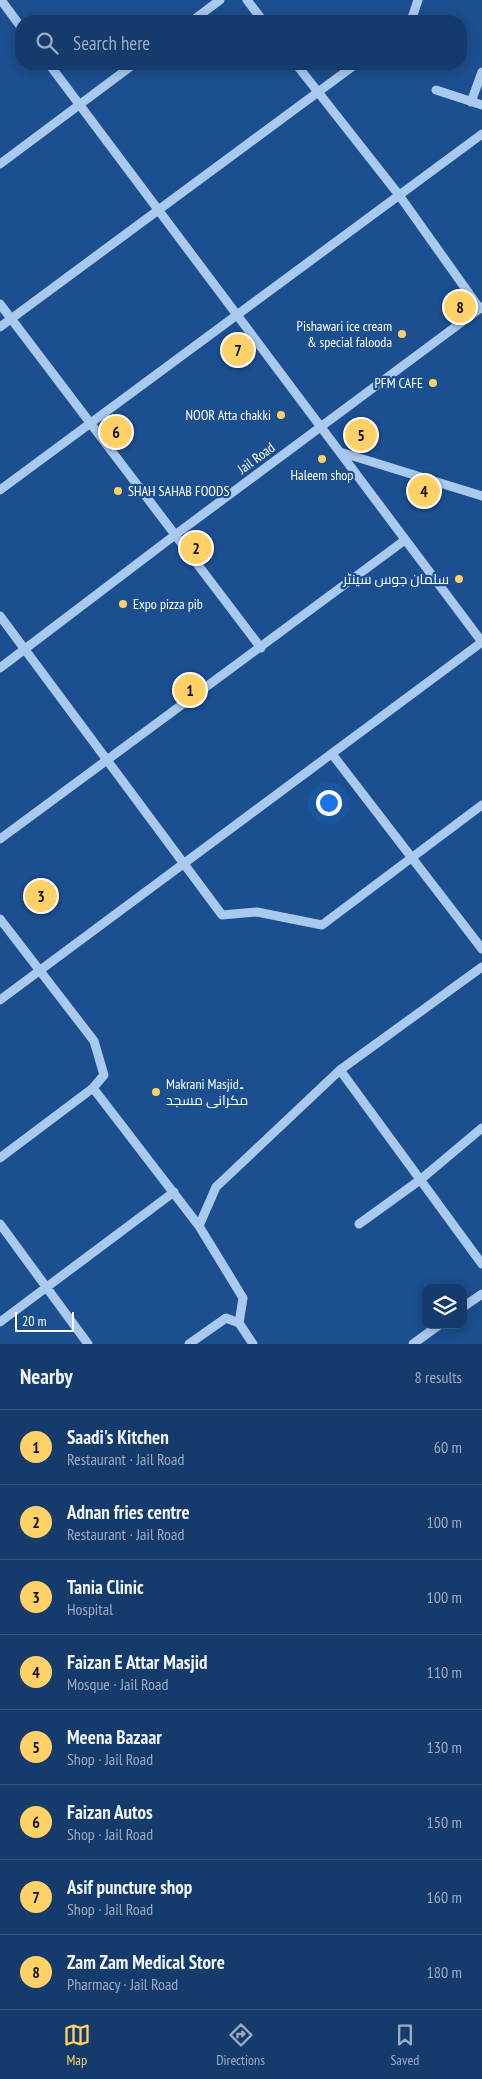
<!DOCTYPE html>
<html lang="en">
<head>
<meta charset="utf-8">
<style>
	body { margin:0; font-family:"PT Sans Narrow",Cairo,sans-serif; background:#214673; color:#f1f3f6 }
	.controls { position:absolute; right:15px; bottom:15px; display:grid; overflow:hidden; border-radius:10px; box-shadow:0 2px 12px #0003 }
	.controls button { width:45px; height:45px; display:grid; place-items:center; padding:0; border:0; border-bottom:1px solid #33557e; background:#143b6b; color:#f1f3f6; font:25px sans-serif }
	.scale { position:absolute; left:15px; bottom:12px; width:59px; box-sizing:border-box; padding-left:5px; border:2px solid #fff; border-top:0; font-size:14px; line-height:18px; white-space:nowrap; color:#fff; -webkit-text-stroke:4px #1b4f8f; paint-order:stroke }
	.you { position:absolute; left:328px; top:802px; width:18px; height:18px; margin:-12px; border:4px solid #fff; border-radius:50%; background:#1a73e8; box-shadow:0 0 0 8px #1a73e833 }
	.badge { display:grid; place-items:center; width:32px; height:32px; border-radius:50%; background:#ffd166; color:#111; font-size:16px; font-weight:700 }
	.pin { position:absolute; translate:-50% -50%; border:2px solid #fff; box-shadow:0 1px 5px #0006 }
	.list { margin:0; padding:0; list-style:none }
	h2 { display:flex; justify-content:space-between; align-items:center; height:65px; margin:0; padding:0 20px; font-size:21px }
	h2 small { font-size:16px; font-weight:400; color:#9dadc1 }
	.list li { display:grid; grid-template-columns:32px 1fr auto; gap:15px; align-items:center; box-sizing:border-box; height:75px; padding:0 20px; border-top:1px solid #33557e }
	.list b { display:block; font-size:19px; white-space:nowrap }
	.list p { margin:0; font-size:16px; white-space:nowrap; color:#9dadc1 }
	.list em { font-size:16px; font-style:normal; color:#9dadc1 }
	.icon { flex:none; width:28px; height:28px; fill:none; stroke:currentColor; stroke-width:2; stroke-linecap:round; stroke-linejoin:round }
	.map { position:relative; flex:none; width:482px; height:1344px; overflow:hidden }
	.search { position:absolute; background:#143b6b; box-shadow:0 2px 12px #0003; left:15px; right:15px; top:15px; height:55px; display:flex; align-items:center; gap:12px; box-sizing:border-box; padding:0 18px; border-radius:20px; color:#9dadc1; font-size:19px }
	.sheet { height:665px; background:#143b6b }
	nav { display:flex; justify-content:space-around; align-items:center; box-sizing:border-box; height:70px; border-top:1px solid #33557e; background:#143b6b; font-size:14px; color:#9dadc1 }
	nav a { display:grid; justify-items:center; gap:2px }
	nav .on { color:#ffd166 }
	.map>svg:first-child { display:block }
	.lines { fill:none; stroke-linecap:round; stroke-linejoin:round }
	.minor { stroke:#a9c9ee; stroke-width:9 }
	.poi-dot { fill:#ffd166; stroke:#1b4f8f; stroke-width:2 }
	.labels { text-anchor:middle; stroke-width:4.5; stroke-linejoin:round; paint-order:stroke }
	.poi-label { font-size:14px; fill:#fff; stroke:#1b4f8f; text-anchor:end }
	.street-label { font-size:14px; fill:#fff; stroke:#1b4f8f }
</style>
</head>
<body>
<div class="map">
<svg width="482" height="1344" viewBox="0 0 482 1344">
	<rect width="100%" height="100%" fill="#1b4f8f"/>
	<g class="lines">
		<!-- minor -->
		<path class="minor" d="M1,0L21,27
			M247,0L263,21
			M192,21L220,0
			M411,21L418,0
			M49,64L482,642
			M296,64L399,195L480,309
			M436,90L482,105
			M471,102L482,72
			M0,164L134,64
			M0,304L261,648
			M0,327L356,64
			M340,452L482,496
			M0,490L482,134
			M0,616L222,915L257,912L322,925L482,805
			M0,668L175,535L482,307
			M332,754L482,949
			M0,839L405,540
			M0,919L94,1041L104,1075L93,1088L199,1226L243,1298L239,1323L253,1344
			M0,1000L482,642
			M340,1070L482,1264
			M0,1158L93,1088
			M0,1224L88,1344
			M359,1224L420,1180L482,1128
			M199,1226L216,1187L340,1070L482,967
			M463,1307L482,1294
			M0,1322L174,1192
			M189,1344L226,1318L239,1323
			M413,1344L439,1325"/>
	</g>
	<!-- markers -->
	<g class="poi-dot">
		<circle cx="402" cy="334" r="5"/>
		<circle cx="433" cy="383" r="5"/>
		<circle cx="281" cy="415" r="5"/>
		<circle cx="322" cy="459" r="5"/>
		<circle cx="118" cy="491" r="5"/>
		<circle cx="459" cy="579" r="5"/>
		<circle cx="123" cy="604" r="5"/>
		<circle cx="156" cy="1092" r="5"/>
	</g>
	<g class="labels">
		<!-- poi labels -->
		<g class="poi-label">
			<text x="392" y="331">Pishawari ice cream<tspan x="392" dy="16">&amp; special falooda</tspan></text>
			<text x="423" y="388">PFM CAFE</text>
			<text x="271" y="420">NOOR Atta chakki</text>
			<text x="322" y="480" text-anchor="middle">Haleem shop</text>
			<text x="128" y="496" text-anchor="start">SHAH SAHAB FOODS</text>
			<text x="449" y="584">سلمان جوس سینٹر</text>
			<text x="133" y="609" text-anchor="start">Expo pizza pib</text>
			<text x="166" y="1089" text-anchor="start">Makrani Masjid۔<tspan x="166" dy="16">مکرانی مسجد</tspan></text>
		</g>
		<!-- street labels -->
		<g class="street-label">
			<text transform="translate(256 458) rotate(-36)" y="5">Jail Road</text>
		</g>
	</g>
</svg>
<div class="controls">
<button><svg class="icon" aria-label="layers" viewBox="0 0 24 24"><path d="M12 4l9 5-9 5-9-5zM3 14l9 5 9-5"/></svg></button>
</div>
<div class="scale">20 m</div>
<div class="you"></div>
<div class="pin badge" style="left:190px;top:690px">1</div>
<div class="pin badge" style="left:196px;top:548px">2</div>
<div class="pin badge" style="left:41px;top:896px">3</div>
<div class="pin badge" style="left:424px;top:491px">4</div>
<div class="pin badge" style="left:361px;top:435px">5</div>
<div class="pin badge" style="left:116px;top:432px">6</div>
<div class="pin badge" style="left:238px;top:350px">7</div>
<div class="pin badge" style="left:460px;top:307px">8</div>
<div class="search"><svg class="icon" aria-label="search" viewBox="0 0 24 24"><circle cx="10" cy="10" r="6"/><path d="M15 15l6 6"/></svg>Search here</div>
</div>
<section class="sheet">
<h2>Nearby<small>8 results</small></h2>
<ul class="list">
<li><span class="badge">1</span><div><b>Saadi's Kitchen</b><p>Restaurant · Jail Road</p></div><em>60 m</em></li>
<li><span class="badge">2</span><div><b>Adnan fries centre</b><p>Restaurant · Jail Road</p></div><em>100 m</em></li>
<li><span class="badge">3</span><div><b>Tania Clinic</b><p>Hospital</p></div><em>100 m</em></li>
<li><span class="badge">4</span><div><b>Faizan E Attar Masjid</b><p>Mosque · Jail Road</p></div><em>110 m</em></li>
<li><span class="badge">5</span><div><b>Meena Bazaar</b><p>Shop · Jail Road</p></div><em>130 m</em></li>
<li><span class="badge">6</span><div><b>Faizan Autos</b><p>Shop · Jail Road</p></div><em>150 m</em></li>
<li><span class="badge">7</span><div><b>Asif puncture shop</b><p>Shop · Jail Road</p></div><em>160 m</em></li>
<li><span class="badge">8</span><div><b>Zam Zam Medical Store</b><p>Pharmacy · Jail Road</p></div><em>180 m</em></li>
</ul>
</section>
<nav>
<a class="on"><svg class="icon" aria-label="map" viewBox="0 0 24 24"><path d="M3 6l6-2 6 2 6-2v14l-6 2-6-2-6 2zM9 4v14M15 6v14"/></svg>Map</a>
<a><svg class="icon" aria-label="directions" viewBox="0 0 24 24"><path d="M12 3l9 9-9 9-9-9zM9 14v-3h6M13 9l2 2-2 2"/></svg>Directions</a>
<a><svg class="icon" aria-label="saved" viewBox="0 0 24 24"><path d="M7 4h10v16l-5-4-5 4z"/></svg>Saved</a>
</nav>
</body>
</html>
